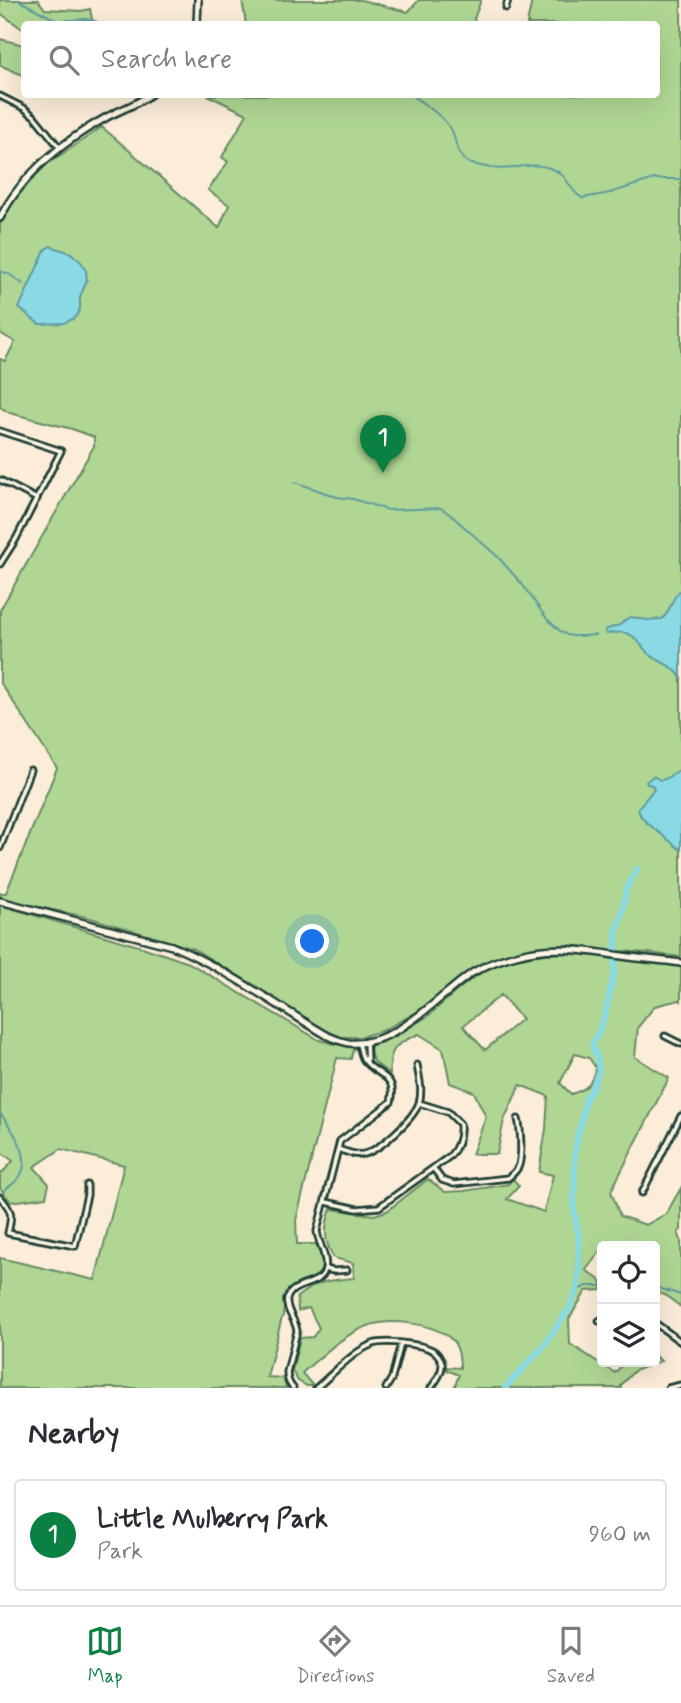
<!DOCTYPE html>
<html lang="en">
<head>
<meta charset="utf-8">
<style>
	body { margin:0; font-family:Mynerve,sans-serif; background:#f2f2f3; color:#2b2b33 }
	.controls { position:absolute; right:21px; bottom:21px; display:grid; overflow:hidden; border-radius:7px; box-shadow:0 7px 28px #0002 }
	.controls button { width:63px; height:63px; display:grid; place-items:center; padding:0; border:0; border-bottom:2px solid #e1e1e2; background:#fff; color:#2b2b33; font:35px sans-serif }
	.you { position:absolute; left:313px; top:942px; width:24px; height:24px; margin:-18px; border:5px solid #fff; border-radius:50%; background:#1a73e8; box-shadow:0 0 0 10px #1a73e833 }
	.badge { display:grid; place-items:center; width:46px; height:46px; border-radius:50%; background:#0b8043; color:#fff; font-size:23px; font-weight:700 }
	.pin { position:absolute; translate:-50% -58px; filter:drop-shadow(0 2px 4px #0008) }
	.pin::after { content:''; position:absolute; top:37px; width:24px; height:21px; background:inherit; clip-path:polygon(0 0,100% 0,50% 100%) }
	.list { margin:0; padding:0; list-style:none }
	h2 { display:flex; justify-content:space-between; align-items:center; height:91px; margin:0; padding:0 28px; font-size:30px }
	h2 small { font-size:23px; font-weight:400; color:#7c7c81 }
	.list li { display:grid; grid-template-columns:46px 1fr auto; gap:21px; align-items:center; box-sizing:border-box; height:112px; margin:0 14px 14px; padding:0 14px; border:2px solid #e1e1e2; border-radius:7px }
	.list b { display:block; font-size:26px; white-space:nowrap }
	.list p { margin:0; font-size:23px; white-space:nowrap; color:#7c7c81 }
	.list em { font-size:23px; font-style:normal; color:#7c7c81 }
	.icon { flex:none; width:38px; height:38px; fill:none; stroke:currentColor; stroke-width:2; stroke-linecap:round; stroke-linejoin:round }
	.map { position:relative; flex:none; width:681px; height:1388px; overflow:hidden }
	.search { position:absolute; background:#fff; box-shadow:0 7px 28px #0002; left:21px; right:21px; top:21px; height:77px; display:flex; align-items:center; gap:18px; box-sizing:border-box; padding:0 24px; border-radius:7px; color:#7c7c81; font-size:26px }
	.sheet { height:217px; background:#fff }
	nav { display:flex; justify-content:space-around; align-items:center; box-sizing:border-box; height:98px; border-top:2px solid #e1e1e2; background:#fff; font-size:19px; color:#7c7c81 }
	nav a { display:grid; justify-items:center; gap:4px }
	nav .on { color:#0b8043 }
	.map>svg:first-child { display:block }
	.green { fill:#afd793; stroke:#678a64; stroke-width:2; fill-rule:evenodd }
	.water { fill:#89dae4; stroke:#5f9b9e; stroke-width:2 }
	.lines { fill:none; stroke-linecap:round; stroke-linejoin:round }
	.stream { stroke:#5f9b9e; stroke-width:2 }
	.river { stroke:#89dae4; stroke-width:6 }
	.minor-casing { stroke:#1f3d34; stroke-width:9 }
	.tertiary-casing { stroke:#1f3d34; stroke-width:10 }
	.minor { stroke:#fcf5e5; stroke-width:3.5 }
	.tertiary { stroke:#fcf5e5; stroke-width:5 }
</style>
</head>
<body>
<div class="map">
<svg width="681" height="1388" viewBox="0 0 681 1388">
	<rect width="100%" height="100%" fill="#fbedd8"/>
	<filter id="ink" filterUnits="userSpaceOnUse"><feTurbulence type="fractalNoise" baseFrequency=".0143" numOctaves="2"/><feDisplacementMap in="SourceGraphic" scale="14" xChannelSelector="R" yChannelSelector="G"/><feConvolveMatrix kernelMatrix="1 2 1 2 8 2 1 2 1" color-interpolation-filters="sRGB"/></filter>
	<g filter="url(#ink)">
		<!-- green -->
		<path class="green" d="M0,0H38L45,9L81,11L90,9L93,24H24V30L0,13Z
			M242,0H361L408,12L419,0H481L474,19L476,24H246Z
			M532,0H681V957L649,953L590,949L558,945L517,951L473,968L423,1009L384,1030L360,1037H341L321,1028L194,949L87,917L0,899V893H6L57,768L0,682V610L94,446V437L72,429L10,413L0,407V359L5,361L15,342L0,333V225L11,203L37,174L46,165L102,127L219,228L229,205L208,190L228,162L222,157L247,114L207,95L656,94V24H527Z
			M0,39L24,45V76L0,65Z
			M0,905L145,948L189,963L319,1040C331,1043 343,1047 356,1046C377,1045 412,1028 429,1015C452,996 473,973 502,963C559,943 622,958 681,965V1001L679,1000L655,1006L638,1027L635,1057L669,1078L611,1191L620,1216L646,1225L666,1214L681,1188V1230L678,1232L681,1240V1307L665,1295L655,1292V1273L657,1269L655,1265V1246H602V1249L586,1270L602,1282V1290L586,1291L569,1319L570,1344L615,1373L625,1362H655V1356L661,1361L634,1371L621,1385V1388H454L459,1375L445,1369V1367L460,1368C460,1358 459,1345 450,1338C432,1323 390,1318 368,1326C342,1335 322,1356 302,1373L313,1386H307L298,1381L292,1371L300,1338L313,1337L319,1328L309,1308L298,1311L297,1297C317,1281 329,1280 354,1278L353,1263L334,1258C323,1242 324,1226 331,1209L374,1215L387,1211L428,1179L445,1192L464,1191L503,1185L508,1184L513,1179L519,1186L507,1199L544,1212L553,1175L539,1172L546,1129L548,1096L520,1085L504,1120L497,1154H472L486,1117L474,1092L450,1083L443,1049L419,1034C397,1043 388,1048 390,1074C379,1066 368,1061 371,1046L353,1049L351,1059L337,1058L296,1220L297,1244H316C319,1250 323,1258 323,1265C323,1281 298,1279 290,1290C282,1300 286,1311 281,1321L267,1377L283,1378L286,1388H0V1258L95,1280L124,1165L61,1149L34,1167L49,1184L46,1197L11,1202L0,1188V1175L13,1161L0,1151ZM501,995L522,1019L485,1050L463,1026ZM575,1054L589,1058L596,1068C591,1084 588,1089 571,1094L560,1083Z"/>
		<!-- water -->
		<path class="water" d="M50,246L71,253L82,263L86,271L87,280L80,297V308L78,314L75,318L64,323L39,324L19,308L45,250Z
			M681,590V678C674,665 660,663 649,654C642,648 639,639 629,634C622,631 613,633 606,634L605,630L620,625L626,619L631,617L647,620L662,619C672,611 671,596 681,590Z
			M681,769V850L647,823L640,815L638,808L654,789L652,785L647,784L646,782L653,776L660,780L665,779Z"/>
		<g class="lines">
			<!-- stream -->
			<path class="stream" d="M18,0L58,21L85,19L95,21L102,24
				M409,94C423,103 442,115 451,129C457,140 455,154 467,162C470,164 474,165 477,165C488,168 499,170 510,168C524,166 538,163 552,169C568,174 569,191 582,198L610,193L654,179H681
				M0,271L9,274L23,284
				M295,482L337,497L353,499L388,510L441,508L452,516L498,557L522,584L547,619L560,631L567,635L572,636H585L595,635
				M0,1113C13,1131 36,1159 17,1180C13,1184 8,1187 4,1191
				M655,1287L681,1295
				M577,1290L587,1286H602"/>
			<!-- river -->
			<path class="river" d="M616,953V931L623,909L626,889L637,869
				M505,1388L542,1348L569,1309L577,1290L579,1272V1237L574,1210L575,1152L578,1133L580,1128L586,1098L591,1091L599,1070L597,1057L592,1045C602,1028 606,1011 610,992C612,981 616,971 615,959"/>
			<!-- minor casing -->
			<g class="minor-casing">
				<path id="minor" d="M506,8L508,0
					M0,96L24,108L34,116L60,148
					M0,431L61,451L16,539L0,564
					M0,480L37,499
					M0,848L30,770
					M665,1036L681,1044
					M366,1041L367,1063
					M338,1149C346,1152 356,1156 364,1154C380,1150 414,1118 419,1103C423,1091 419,1077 417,1065
					M433,1168L442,1180L454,1184L508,1178C512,1175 517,1171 519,1165C522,1154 521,1130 518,1119
					M642,1193L681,1116
					M0,1197C13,1211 12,1215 8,1233L75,1246L87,1195V1185
					M326,1202L357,1209L379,1207L450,1156C458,1147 461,1136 460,1124L448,1112L419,1103
					M325,1269L334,1271L347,1270
					M599,1321L602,1319
					M655,1323L681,1342
					M293,1388C289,1384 287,1378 287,1372L297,1331C296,1320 285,1310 287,1299C292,1281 322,1287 325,1269C328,1257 318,1243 317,1231L338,1149L340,1141L391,1102C398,1074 377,1077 364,1060C361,1055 360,1049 359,1043
					M316,1388C332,1375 353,1351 373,1344C385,1340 421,1344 432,1350C437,1352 441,1359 442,1363C443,1372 436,1381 431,1388
					M386,1388L392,1378L401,1343
					M668,1388L681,1385"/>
			</g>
			<!-- tertiary casing -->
			<g class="tertiary-casing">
				<path id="tertiary" d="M197,24L198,0
					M0,218C22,174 65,140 107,117C122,109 138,104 151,94
					M0,901L172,946C227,969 277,1006 328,1036C335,1039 342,1042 349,1043C396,1047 437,997 472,973C485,965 501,959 516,955C552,944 587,951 622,956C642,959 661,960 681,963"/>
			</g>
			<!-- minor -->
			<use href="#minor" class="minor"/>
			<!-- tertiary -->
			<use href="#tertiary" class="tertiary"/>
		</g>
	</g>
</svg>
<div class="controls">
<button><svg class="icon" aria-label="locate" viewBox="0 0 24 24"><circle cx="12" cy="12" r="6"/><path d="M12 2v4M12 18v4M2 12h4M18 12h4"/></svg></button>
<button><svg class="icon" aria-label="layers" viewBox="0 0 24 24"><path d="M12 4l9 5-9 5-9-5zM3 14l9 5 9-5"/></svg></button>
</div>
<div class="you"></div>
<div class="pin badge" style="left:383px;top:473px">1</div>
<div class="search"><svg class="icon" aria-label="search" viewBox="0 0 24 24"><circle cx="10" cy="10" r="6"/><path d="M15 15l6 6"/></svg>Search here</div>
</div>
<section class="sheet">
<h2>Nearby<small></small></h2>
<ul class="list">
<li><span class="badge">1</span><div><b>Little Mulberry Park</b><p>Park</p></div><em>960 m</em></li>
</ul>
</section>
<nav>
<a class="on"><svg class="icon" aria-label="map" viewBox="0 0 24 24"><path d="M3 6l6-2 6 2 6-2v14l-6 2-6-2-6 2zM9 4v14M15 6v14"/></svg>Map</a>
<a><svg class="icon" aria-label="directions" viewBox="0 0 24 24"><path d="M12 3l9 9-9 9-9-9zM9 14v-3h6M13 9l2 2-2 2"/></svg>Directions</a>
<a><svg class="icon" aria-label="saved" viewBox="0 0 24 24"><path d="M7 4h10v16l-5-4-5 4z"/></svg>Saved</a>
</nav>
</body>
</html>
